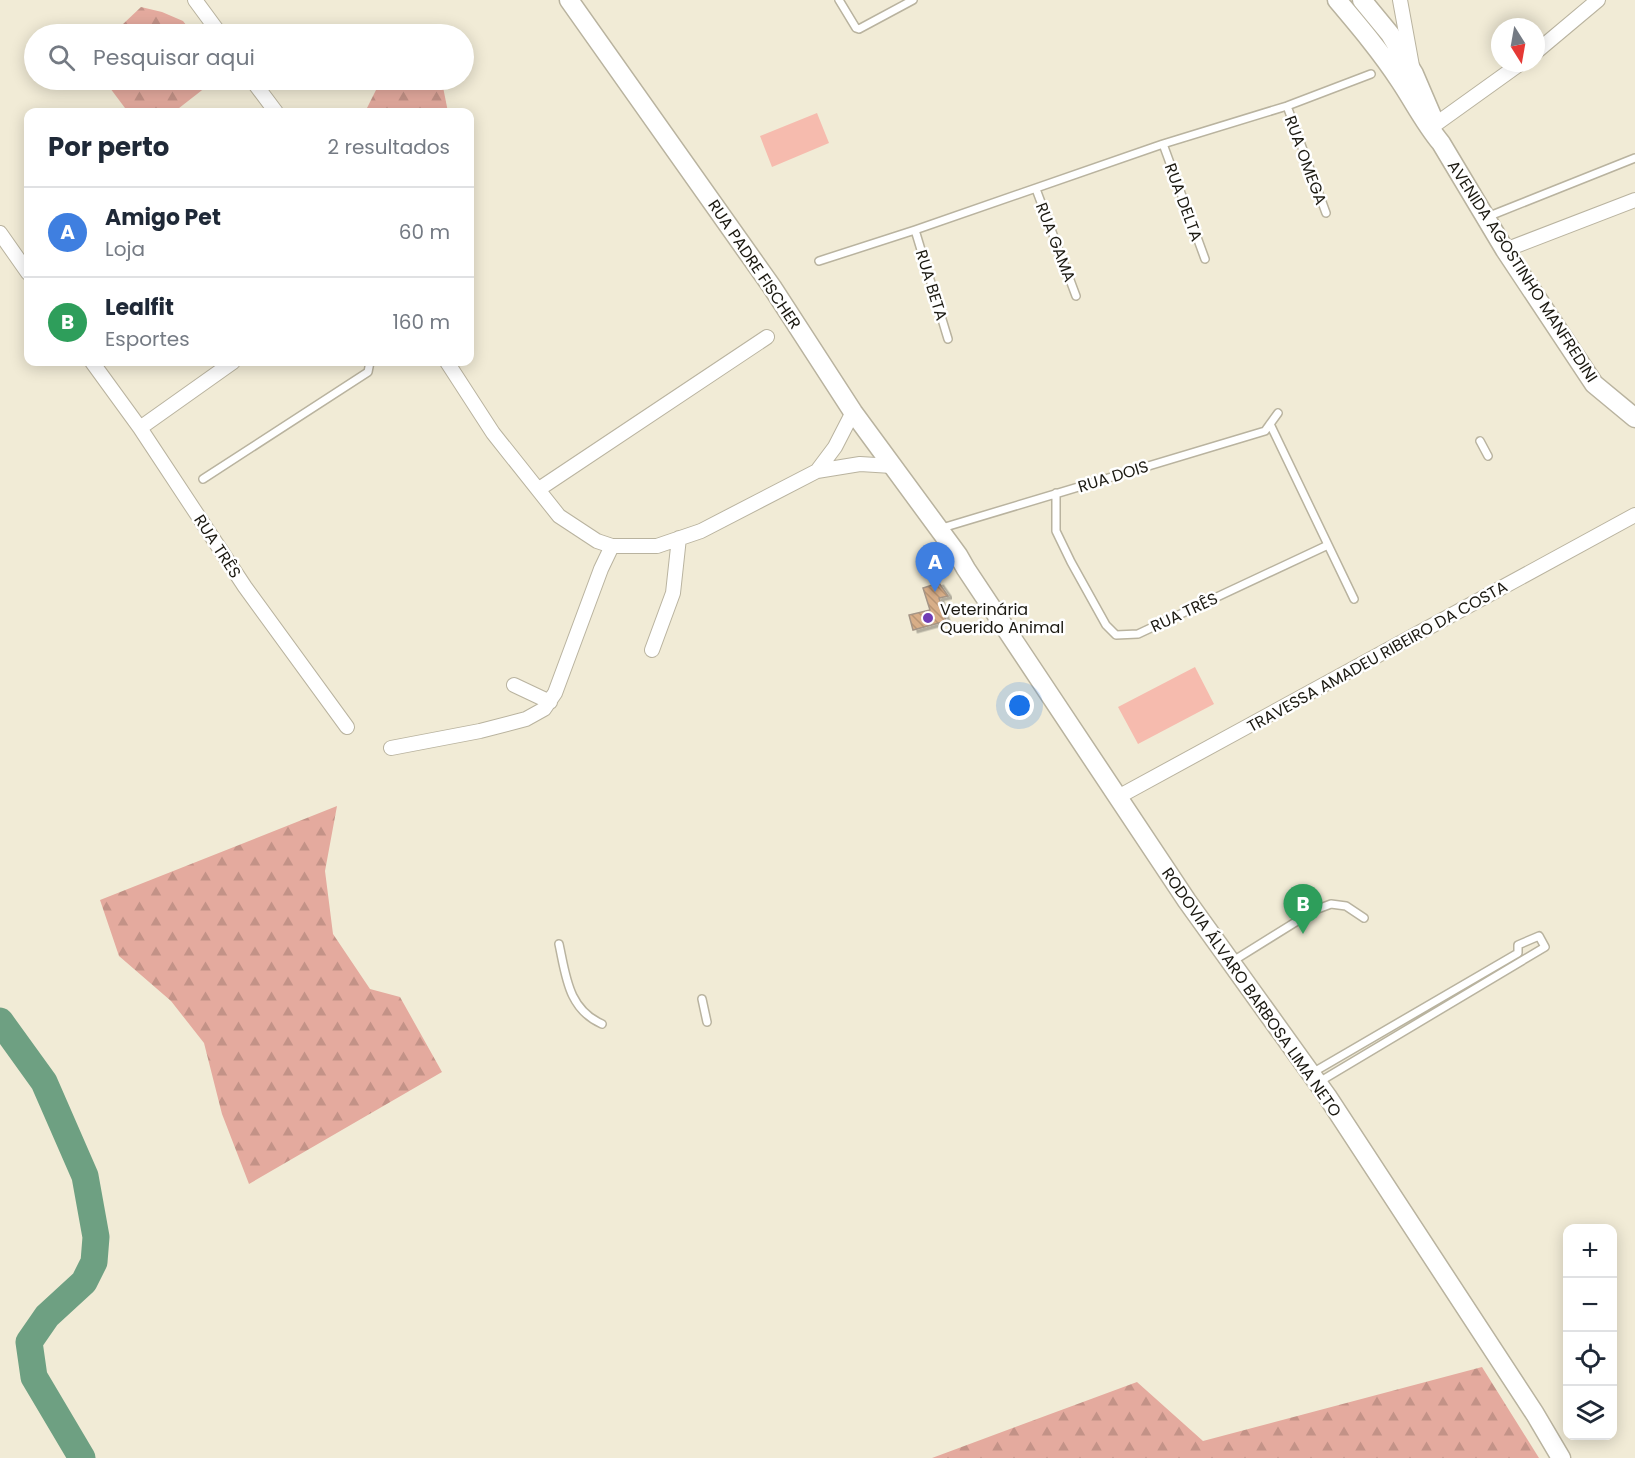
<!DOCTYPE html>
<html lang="pt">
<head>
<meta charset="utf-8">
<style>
	body { margin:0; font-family:Poppins,sans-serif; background:#f6f6f7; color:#1f2937 }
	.controls { position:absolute; right:18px; bottom:18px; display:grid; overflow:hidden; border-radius:12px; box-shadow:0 3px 15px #0003 }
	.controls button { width:54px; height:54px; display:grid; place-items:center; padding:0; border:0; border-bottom:2px solid #e0e1e3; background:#fff; color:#1f2937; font:30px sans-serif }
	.compass { position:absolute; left:1491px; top:18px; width:54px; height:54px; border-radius:50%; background:#fff; box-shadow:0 3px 15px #0003; rotate:169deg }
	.you { position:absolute; left:1020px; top:706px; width:21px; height:21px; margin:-15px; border:4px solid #fff; border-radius:50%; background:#1a73e8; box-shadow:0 0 0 9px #1a73e833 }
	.badge { display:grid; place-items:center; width:39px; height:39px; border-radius:50%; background:#703db5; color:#fff; font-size:20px; font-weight:700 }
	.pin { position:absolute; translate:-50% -50px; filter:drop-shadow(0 2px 3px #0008) }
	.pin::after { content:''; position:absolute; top:32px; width:21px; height:18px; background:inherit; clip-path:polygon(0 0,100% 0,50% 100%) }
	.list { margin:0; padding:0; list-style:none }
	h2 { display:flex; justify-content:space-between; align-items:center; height:78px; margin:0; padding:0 24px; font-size:26px }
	h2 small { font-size:20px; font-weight:400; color:#747a83 }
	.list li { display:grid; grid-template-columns:39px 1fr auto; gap:18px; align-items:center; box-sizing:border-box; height:90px; padding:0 24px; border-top:2px solid #e0e1e3 }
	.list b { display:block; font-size:22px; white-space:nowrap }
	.list p { margin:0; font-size:20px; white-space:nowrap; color:#747a83 }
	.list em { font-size:20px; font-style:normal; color:#747a83 }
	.icon { flex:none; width:33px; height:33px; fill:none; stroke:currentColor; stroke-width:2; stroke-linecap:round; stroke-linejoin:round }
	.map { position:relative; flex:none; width:1635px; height:1458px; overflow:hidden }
	.search { position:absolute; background:#fff; box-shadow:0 3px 15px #0003; left:24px; top:24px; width:450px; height:66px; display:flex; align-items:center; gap:15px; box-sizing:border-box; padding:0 21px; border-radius:33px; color:#747a83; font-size:22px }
	.panel { position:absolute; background:#fff; box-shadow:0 3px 15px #0003; left:24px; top:108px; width:450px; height:258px; border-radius:12px }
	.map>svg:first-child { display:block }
	.forest { fill:url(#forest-firs) }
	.pitch { fill:#f6bbae }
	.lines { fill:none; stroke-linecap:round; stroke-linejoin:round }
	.river { stroke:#6ea082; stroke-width:27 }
	.building { fill:url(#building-back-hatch); stroke:#a59586; stroke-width:1.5; filter:url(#shadow) }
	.service-casing { stroke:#b9b39f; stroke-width:10 }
	.minor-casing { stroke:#b9b39f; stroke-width:16 }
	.secondary-casing { stroke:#b9b39f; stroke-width:21 }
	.service { stroke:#fff; stroke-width:7 }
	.minor { stroke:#fff; stroke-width:14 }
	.secondary { stroke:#fff; stroke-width:18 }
	.poi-dot { fill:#703db5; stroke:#fff; stroke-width:2 }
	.labels { text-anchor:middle; stroke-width:5; stroke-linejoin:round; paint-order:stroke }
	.street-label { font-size:16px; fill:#1b1911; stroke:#fff }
	.poi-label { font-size:16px; fill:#1b1911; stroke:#fff; text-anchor:start }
</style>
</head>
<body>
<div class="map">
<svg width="1635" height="1458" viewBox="0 0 1635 1458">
	<defs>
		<pattern id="forest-firs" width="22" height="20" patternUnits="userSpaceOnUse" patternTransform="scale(1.5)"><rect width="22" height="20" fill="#e4aa9e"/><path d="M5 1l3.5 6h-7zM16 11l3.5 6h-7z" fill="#c39287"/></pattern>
		<pattern id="building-back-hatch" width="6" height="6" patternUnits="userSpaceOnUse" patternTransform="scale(1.5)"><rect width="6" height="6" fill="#d8ae88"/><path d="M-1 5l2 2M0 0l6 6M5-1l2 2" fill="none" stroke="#b99574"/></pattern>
		<filter id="shadow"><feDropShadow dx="4.5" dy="2.5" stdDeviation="0" flood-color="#0004"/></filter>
	</defs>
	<rect width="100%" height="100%" fill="#f1ebd6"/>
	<!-- forest -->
	<path class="forest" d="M141,7L162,12L183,21L193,34H98L122,25Z
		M104,80H215L174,112H128Z
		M381,80H443V87L448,112H365Z
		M337,806L325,871L333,934L370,989L400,997L442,1072L249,1184L222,1114L204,1043L171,1001L119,956L100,900Z
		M1482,1367L1539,1458H932L1137,1382L1203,1441Z"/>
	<!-- pitch -->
	<path class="pitch" d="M817,113L829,143L772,167L760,136Z
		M1195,667L1214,704L1138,744L1118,707Z"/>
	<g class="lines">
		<!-- river -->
		<path class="river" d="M0,1021L44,1082L85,1176L96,1237L94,1262L84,1282L47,1316L29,1342L34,1377L82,1458"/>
	</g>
	<!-- building -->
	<path class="building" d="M939,583L948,596L939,598L946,621L913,630L909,615L930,610L923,588Z"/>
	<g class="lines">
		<!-- service casing -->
		<g class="service-casing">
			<path id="service" d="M839,0L856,28L859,29L913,0
				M1287,106L1326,213
				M1163,144L1205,259
				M1036,189L1076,296
				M1487,217L1635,158
				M915,230L948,339
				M819,261L915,230L1163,144L1287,106L1371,74
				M1270,424L1354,599
				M1480,441L1488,456
				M203,479L368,372L370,362
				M1056,493V531L1071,562L1106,625L1116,635L1138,634L1328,545
				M942,528L1265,431L1278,413
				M559,944C566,976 568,1009 602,1024
				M1233,961L1315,910L1331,904L1346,906L1364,918
				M702,999L707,1022
				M1312,1073L1518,953V945L1539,936L1545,947L1319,1082"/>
		</g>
		<!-- minor casing -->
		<g class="minor-casing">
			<path id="minor" d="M195,0L220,34
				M1400,0L1412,66
				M1536,52L1598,0
				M252,80L276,112
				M1429,129L1521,63
				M0,233L28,273
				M1505,250L1635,200
				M92,362L140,428L245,587L347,727
				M447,362L493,433L559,516L597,541L612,546H657L701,531L817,471L860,464L892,466
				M140,428L233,362
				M817,471L835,447L853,412
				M539,489L767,337
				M652,650L673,593L679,538
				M514,685L550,702
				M391,748L480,731L526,719L544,709L555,693L601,569L612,546
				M1118,797L1635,515"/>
		</g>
		<!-- secondary casing -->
		<g class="secondary-casing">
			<path id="secondary" d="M569,0L772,287L853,412L958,555L966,569L1187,901L1327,1096L1535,1414L1561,1458
				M1337,0C1359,26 1381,52 1400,81C1414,102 1425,124 1441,143L1505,250L1594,384L1635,418
				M1362,0L1390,34L1414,74L1432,116"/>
		</g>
		<!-- service -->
		<use href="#service" class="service"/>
		<!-- minor -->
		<use href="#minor" class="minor"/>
		<!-- secondary -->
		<use href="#secondary" class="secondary"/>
	</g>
	<!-- markers -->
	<circle class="poi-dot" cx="928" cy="618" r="6"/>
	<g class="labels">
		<!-- street labels -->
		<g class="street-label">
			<text transform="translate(1306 160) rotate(70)" y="6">RUA OMEGA</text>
			<text transform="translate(1184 202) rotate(70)" y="6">RUA DELTA</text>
			<text transform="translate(1056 242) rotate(69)" y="6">RUA GAMA</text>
			<text transform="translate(755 264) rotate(56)" y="6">RUA PADRE FISCHER</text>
			<text transform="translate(1523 271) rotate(57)" y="6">AVENIDA AGOSTINHO MANFREDINI</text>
			<text transform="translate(932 285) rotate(73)" y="6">RUA BETA</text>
			<text transform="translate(1113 476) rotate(-17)" y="6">RUA DOIS</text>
			<text transform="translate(218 546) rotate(57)" y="6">RUA TRÊS</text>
			<text transform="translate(1184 612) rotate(-25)" y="6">RUA TRÊS</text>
			<text transform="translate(1377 656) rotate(-29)" y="6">TRAVESSA AMADEU RIBEIRO DA COSTA</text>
			<text transform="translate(1252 992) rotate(55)" y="6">RODOVIA ÁLVARO BARBOSA LIMA NETO</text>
		</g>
		<!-- poi labels -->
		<g class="poi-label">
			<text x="940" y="615">Veterinária<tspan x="940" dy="18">Querido Animal</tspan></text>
		</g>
	</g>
</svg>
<div class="controls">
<button>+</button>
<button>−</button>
<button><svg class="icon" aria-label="locate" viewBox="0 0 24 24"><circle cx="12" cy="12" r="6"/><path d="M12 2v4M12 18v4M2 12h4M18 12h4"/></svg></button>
<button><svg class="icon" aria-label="layers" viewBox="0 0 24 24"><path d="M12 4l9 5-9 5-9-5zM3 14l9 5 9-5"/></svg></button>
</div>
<svg class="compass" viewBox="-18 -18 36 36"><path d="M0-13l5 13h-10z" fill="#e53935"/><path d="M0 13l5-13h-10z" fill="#747a83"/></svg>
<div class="you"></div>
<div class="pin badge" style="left:935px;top:592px;background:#3f7fe0">A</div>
<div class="pin badge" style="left:1303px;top:934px;background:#2e9e5b">B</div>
<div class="search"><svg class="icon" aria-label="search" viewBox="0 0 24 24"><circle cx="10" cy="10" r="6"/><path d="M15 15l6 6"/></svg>Pesquisar aqui</div>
<section class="panel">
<h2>Por perto<small>2 resultados</small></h2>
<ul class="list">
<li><span class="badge" style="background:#3f7fe0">A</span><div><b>Amigo Pet</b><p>Loja</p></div><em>60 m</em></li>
<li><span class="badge" style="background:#2e9e5b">B</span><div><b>Lealfit</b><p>Esportes</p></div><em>160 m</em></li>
</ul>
</section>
</div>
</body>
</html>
